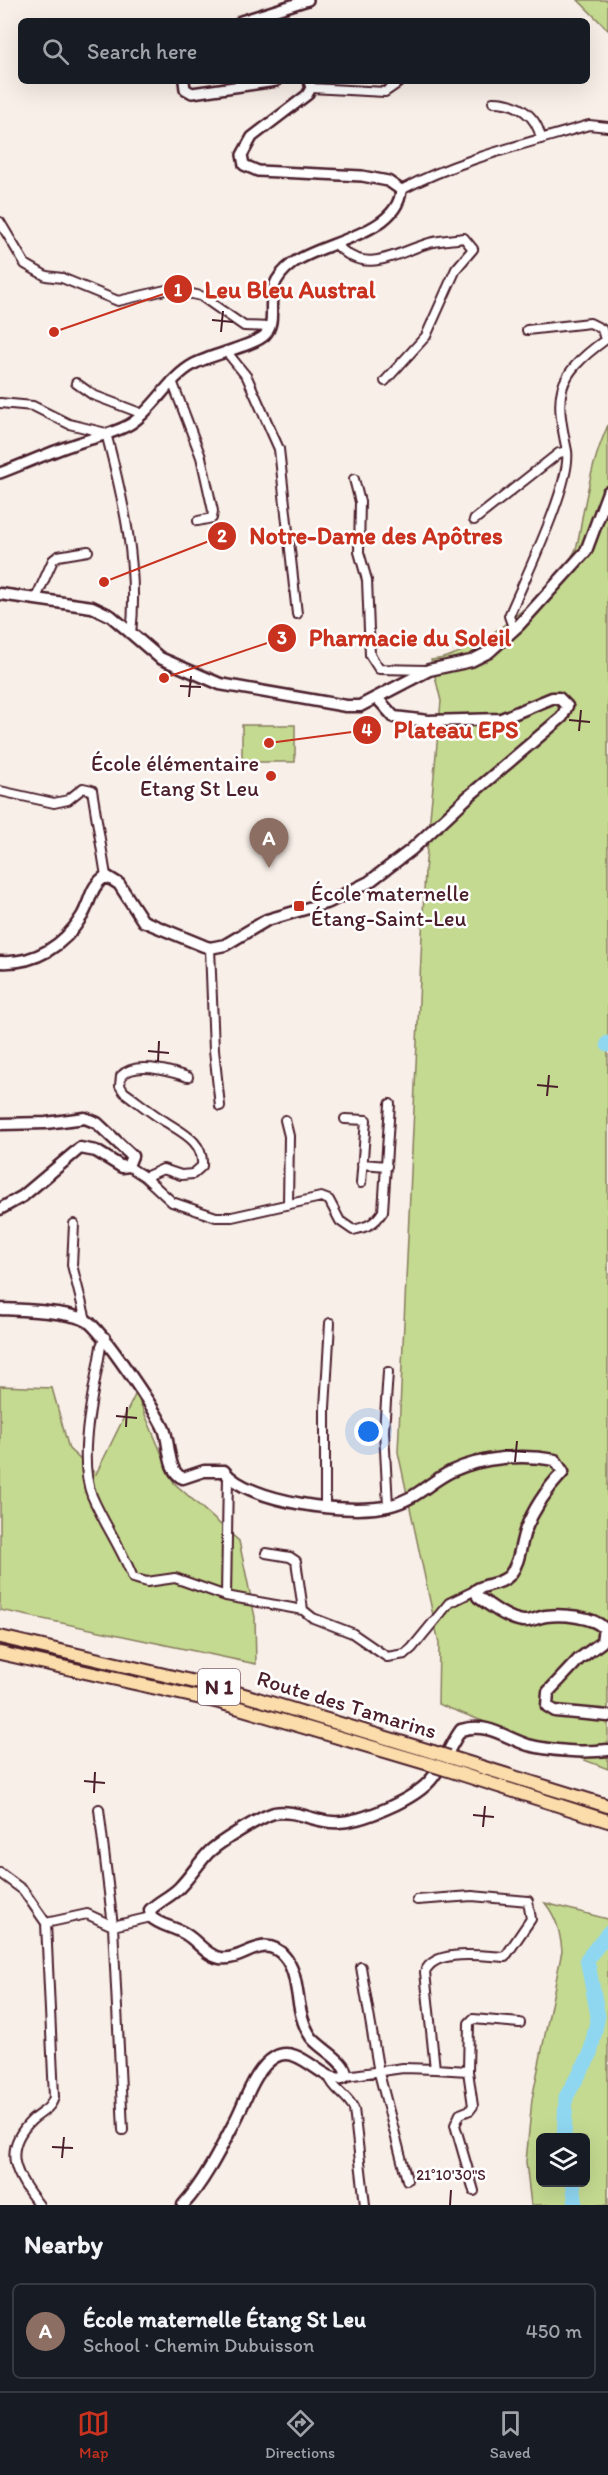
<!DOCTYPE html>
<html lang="en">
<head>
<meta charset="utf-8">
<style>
	body { margin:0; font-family:Itim,sans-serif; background:#20242c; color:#f1f3f6 }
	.controls { position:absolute; right:18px; bottom:18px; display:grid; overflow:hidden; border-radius:9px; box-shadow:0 6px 24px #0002 }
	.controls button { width:54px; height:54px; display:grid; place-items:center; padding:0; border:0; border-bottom:2px solid #363941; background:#171b24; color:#f1f3f6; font:30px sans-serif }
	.you { position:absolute; left:369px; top:1432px; width:21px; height:21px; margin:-15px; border:4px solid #fff; border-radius:50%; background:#1a73e8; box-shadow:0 0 0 9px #1a73e833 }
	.badge { display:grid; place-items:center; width:39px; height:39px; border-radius:50%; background:#c8321e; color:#fff; font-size:20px; font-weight:700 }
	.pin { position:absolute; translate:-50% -50px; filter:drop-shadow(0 2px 3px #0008) }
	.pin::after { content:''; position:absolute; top:32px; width:21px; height:18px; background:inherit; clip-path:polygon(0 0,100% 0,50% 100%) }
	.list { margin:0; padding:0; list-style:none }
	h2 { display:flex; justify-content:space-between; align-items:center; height:78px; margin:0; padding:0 24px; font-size:26px }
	h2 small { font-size:20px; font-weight:400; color:#9ea1a6 }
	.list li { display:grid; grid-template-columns:39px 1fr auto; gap:18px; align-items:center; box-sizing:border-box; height:96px; margin:0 12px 12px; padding:0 12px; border:2px solid #363941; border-radius:9px }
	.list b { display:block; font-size:22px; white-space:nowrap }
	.list p { margin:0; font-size:20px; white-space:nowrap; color:#9ea1a6 }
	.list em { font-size:20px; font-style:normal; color:#9ea1a6 }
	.icon { flex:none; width:33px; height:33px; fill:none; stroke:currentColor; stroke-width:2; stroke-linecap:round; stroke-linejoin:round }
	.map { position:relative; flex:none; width:608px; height:2205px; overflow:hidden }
	.search { position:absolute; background:#171b24; box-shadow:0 6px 24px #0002; left:18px; right:18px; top:18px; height:66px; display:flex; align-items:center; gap:15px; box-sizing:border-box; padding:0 21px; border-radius:9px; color:#9ea1a6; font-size:22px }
	.sheet { height:186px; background:#171b24 }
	nav { display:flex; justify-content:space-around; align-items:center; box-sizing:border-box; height:84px; border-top:2px solid #363941; background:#171b24; font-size:16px; color:#9ea1a6 }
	nav a { display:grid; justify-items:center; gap:3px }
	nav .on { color:#c8321e }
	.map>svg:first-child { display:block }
	.green { fill:#c4da90; stroke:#877c5e; stroke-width:1.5; fill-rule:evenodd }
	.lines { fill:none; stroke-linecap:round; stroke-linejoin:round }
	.river { stroke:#8fd7f1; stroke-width:15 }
	.minor-casing { stroke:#4a1f2b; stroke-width:12 }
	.tertiary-casing { stroke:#4a1f2b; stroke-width:14 }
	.secondary-casing { stroke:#4a1f2b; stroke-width:15 }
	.trunk-casing { stroke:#4a1f2b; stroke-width:16 }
	.minor { stroke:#fff; stroke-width:8 }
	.tertiary { stroke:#fff; stroke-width:9 }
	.secondary { stroke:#fff; stroke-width:10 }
	.trunk { stroke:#fbddab; stroke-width:12 }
	.trunk-bridge-casing { stroke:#4a1f2b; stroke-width:16; stroke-linecap:butt }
	.trunk-bridge { stroke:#fbddab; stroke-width:12 }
	.ticks { fill:none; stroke:#4a1f2b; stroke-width:2 }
	.poi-dot { fill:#c8321e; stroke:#fff; stroke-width:2 }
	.labels { text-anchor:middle; stroke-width:5; stroke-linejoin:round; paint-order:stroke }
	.shield { fill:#fff; stroke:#80626b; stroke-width:1.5 }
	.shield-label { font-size:21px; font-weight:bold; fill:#4a1f2b }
	.poi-label { font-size:22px; fill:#4a1f2b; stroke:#fff; text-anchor:end }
	.street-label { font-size:22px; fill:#4a1f2b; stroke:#fff }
	.ticks-label { font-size:15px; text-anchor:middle; fill:#4a1f2b; stroke:#fff; stroke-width:5; stroke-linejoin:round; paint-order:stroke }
	.leader { fill:none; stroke:#c8321e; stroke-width:2 }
	.callout-dot { fill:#c8321e; stroke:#fff; stroke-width:2 }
	.mark-label { font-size:18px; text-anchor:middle; font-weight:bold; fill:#fff }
	.callout-label { font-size:24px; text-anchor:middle; font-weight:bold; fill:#c8321e; stroke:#fff; stroke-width:5; stroke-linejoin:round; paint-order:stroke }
</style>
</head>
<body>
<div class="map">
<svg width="608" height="2205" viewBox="0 0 608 2205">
	<rect width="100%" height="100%" fill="#f8efe8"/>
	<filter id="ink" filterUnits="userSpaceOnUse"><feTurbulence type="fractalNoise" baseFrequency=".0167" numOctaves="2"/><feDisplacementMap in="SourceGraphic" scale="12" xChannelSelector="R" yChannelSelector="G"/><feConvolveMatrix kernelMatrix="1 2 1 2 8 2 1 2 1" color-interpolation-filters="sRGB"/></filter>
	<g filter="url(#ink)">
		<!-- green -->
		<path class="green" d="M578,0H608V30Z
			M608,425V1769L438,1704L439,1643L398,1452L425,871L441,701L431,660C476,657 552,591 574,553C580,542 580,525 583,513C589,482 595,454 608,425Z
			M242,725H295V762H242Z
			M0,1386L52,1388L69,1449L96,1474L136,1393L174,1483L239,1541L255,1617L256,1664L0,1610Z
			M545,1903L608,1919V2205H531L526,2162L532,2099L562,1951C560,1932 557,1918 545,1903ZM540,2138H586V2182H540Z"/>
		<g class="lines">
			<!-- river -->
			<path class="river" d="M608,1043V1045
				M564,2138L566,2097L590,2055L598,2016L587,1959L608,1933
				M573,2182L576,2205"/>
			<!-- minor casing -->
			<g class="minor-casing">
				<path id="minor" d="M311,88L385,92L401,81
					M493,102C517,102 537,115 541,139
					M401,190C460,159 525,144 589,125L608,127
					M0,222L25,264L46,276L62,278L118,301L170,289L201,296L244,326L270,327
					M336,244C364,276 394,254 426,244C438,240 451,240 464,238L473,249L456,269L426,336L385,381
					M527,330L590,323L602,329L605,340C554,377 555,394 567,451
					M226,351L247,377L279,449L297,614
					M172,381L201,457L213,511L212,518L198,521
					M76,383L93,395L143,414
					M0,403L33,406L69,424L106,433C123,498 139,566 131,634
					M354,479L360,502L359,552L367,580L370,655L379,669L427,670
					M474,520L559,453L567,451C572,483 523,582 509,616L514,630
					M36,598L53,560L58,556L88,551
					M0,791L54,803L68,800L83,788L92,790L106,876
					M210,948L214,1050L220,1106
					M345,1119L366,1120L361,1183
					M285,1120L289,1136L288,1204
					M362,1164L387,1166
					M128,1166L145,1177L172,1202L216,1217H232L321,1197L329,1200L340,1221L353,1230C367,1227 375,1224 383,1211L390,1104
					M145,1177L163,1169L181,1175L193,1174L202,1166C204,1142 183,1133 166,1122C151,1113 138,1102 124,1092L120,1086L121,1076C136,1060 171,1072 188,1077
					M74,1224L72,1265L86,1320
					M105,1337L101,1346C95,1388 76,1455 92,1496C104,1524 122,1549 133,1578L147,1582L175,1578L226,1596L303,1610L313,1618L352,1633L387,1657L405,1654L412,1648L449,1603L476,1590
					M325,1506V1408L330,1323
					M388,1506L384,1431L388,1372
					M266,1553L290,1557L296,1561L303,1610
					M226,1596L228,1476
					M99,1809L113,1926L123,2130
					M0,1873L23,1890L46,1923L87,1914L113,1926L151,1917
					M361,1967L379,2073L407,2180
					M435,2069L468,2071
					M346,2076L403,2068L435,2069L425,1972C434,1948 484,1956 505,1957L531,1919L528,1901L472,1896L417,1900
					M329,2077C334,2091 348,2095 354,2109L365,2205
					M474,2191L455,2125L460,2114L470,2110L473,2106L468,2071L469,2023L473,2019L520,2023
					M39,2205C17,2176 0,2151 32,2120C41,2112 51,2109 54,2097L46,1923"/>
			</g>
			<!-- tertiary casing -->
			<g class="tertiary-casing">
				<path id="tertiary" d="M241,21L308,0
					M184,81L185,89L192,93L276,81
					M0,473C24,464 48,453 72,445C91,438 115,434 132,423C156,407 168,378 194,364C210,355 256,345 265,335C282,316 256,290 293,263C322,242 398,234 401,190L388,181L362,176L258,171L244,165L242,155L252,137L307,95L311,88L309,81"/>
			</g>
			<!-- secondary casing -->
			<g class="secondary-casing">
				<path id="secondary" d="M0,594L92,607L111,616L160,658L220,684L346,706H360L429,670L471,661L489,652L519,625L586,551L608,492
					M0,962C35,964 64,946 82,916C91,901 90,886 106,876L119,884L143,921L204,946L210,948L225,945L267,920L329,902L369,882L411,850L469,796L562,717L567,706L559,698H552L501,719L428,721L394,717L377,698
					M0,1124L46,1123L85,1118L97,1123L132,1156L128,1166L122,1167L96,1151L80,1148L23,1196L0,1209
					M0,1309C21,1310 70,1311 87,1321C101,1329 156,1411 164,1429C170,1442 167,1473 183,1478L204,1471H224C248,1503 351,1515 388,1506C418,1499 427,1483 452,1471C482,1457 523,1454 555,1460L563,1472C548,1488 533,1510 525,1531C520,1546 520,1562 510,1575C501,1585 487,1583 476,1590L478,1597C491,1606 507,1619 523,1621C531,1622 538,1617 546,1616C562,1614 592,1616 604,1628L602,1642L579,1659L548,1692L547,1706L555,1711L608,1716
					M183,2205C204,2182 220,2150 234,2123C245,2103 254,2069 275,2057C301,2042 327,2090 346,2076C347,2061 320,2049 311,2037C293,2011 302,1976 284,1956C263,1932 243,1962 220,1958C207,1956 198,1942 187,1935C176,1927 160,1926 151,1917L150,1910C159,1901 170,1897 179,1888C189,1878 198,1864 208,1853C218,1843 260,1817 274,1813C293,1809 313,1821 332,1822C359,1824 417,1799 433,1777C444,1763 450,1745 461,1730C487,1722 504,1737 528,1745C551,1751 585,1753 608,1750"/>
			</g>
			<!-- trunk casing -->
			<g class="trunk-casing">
				<path id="trunk" d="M0,1637L221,1688L433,1752
					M0,1653L219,1702L429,1764
					M449,1757L608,1806
					M445,1769L608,1821"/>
			</g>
			<!-- minor -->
			<use href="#minor" class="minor"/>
			<!-- tertiary -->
			<use href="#tertiary" class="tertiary"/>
			<!-- secondary -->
			<use href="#secondary" class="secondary"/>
			<!-- trunk -->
			<use href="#trunk" class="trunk"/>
			<!-- trunk-bridge casing -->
			<g class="trunk-bridge-casing">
				<path id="trunk-bridge" d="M433,1752L449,1757
					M429,1764L445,1769"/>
			</g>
			<!-- trunk-bridge -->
			<use href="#trunk-bridge" class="trunk-bridge"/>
		</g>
	</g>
	<!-- ticks -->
	<path class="ticks" d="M212,320L233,322M221,332L223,311M180,686L201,687M189,697L191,676M569,720L590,722M579,731L581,710M148,1051L169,1053M158,1062L159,1041M537,1085L558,1087M547,1096L549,1075M116,1416L137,1418M126,1427L127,1407M505,1450L526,1452M515,1462L517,1441M84,1781L105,1783M94,1793L95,1772M473,1815L494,1817M483,1827L485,1806M52,2147L73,2148M62,2158L64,2137M450,2205L451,2190"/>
	<!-- markers -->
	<g class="poi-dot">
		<circle cx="271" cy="776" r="6"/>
		<rect x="293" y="900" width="12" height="12" rx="3"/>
	</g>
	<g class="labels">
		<!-- shield labels -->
		<rect class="shield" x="198" y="1669" width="42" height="36" rx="4.5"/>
		<g class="shield-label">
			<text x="219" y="1694">N 1</text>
		</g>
		<!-- poi labels -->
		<g class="poi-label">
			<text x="259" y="771">École élémentaire<tspan x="259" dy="25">Etang St Leu</tspan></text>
			<text x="311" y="901" text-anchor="start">École maternelle<tspan x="311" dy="25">Étang-Saint-Leu</tspan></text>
		</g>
		<!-- street labels -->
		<g class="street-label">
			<text transform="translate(347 1704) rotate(17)" y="8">Route des Tamarins</text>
		</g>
	</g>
	<g class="ticks-label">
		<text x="451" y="2180">21°10'30"S</text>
	</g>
	<!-- callouts -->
	<path class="leader" d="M54 332L178 289M104 582L222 536M164 678L282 638M269 743L367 730"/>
	<g class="callout-dot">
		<circle cx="54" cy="332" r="6"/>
		<circle cx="104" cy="582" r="6"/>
		<circle cx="164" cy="678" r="6"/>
		<circle cx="269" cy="743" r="6"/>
		<circle cx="178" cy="289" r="15"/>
		<circle cx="222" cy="536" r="15"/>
		<circle cx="282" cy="638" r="15"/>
		<circle cx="367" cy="730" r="15"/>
	</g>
	<g class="mark-label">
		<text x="178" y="296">1</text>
		<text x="222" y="542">2</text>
		<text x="282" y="644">3</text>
		<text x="367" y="736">4</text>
	</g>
	<g class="callout-label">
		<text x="290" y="298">Leu Bleu Austral</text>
		<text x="376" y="544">Notre-Dame des Apôtres</text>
		<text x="410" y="646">Pharmacie du Soleil</text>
		<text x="456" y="738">Plateau EPS</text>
	</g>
</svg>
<div class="controls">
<button><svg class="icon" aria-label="layers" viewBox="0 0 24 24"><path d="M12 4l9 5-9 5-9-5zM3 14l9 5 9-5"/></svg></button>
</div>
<div class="you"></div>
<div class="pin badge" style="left:269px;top:868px;background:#8d6e63">A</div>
<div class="search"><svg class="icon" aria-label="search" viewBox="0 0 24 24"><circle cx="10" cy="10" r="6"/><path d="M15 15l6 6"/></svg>Search here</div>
</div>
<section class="sheet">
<h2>Nearby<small></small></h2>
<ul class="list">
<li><span class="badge" style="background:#8d6e63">A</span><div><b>École maternelle Étang St Leu</b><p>School · Chemin Dubuisson</p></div><em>450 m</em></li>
</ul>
</section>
<nav>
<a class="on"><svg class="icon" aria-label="map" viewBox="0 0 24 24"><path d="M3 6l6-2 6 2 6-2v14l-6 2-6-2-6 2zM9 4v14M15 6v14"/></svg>Map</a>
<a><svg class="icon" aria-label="directions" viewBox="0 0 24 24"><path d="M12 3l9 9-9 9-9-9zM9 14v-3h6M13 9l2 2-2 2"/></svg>Directions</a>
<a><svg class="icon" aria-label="saved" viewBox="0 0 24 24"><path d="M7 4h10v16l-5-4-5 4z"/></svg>Saved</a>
</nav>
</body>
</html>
